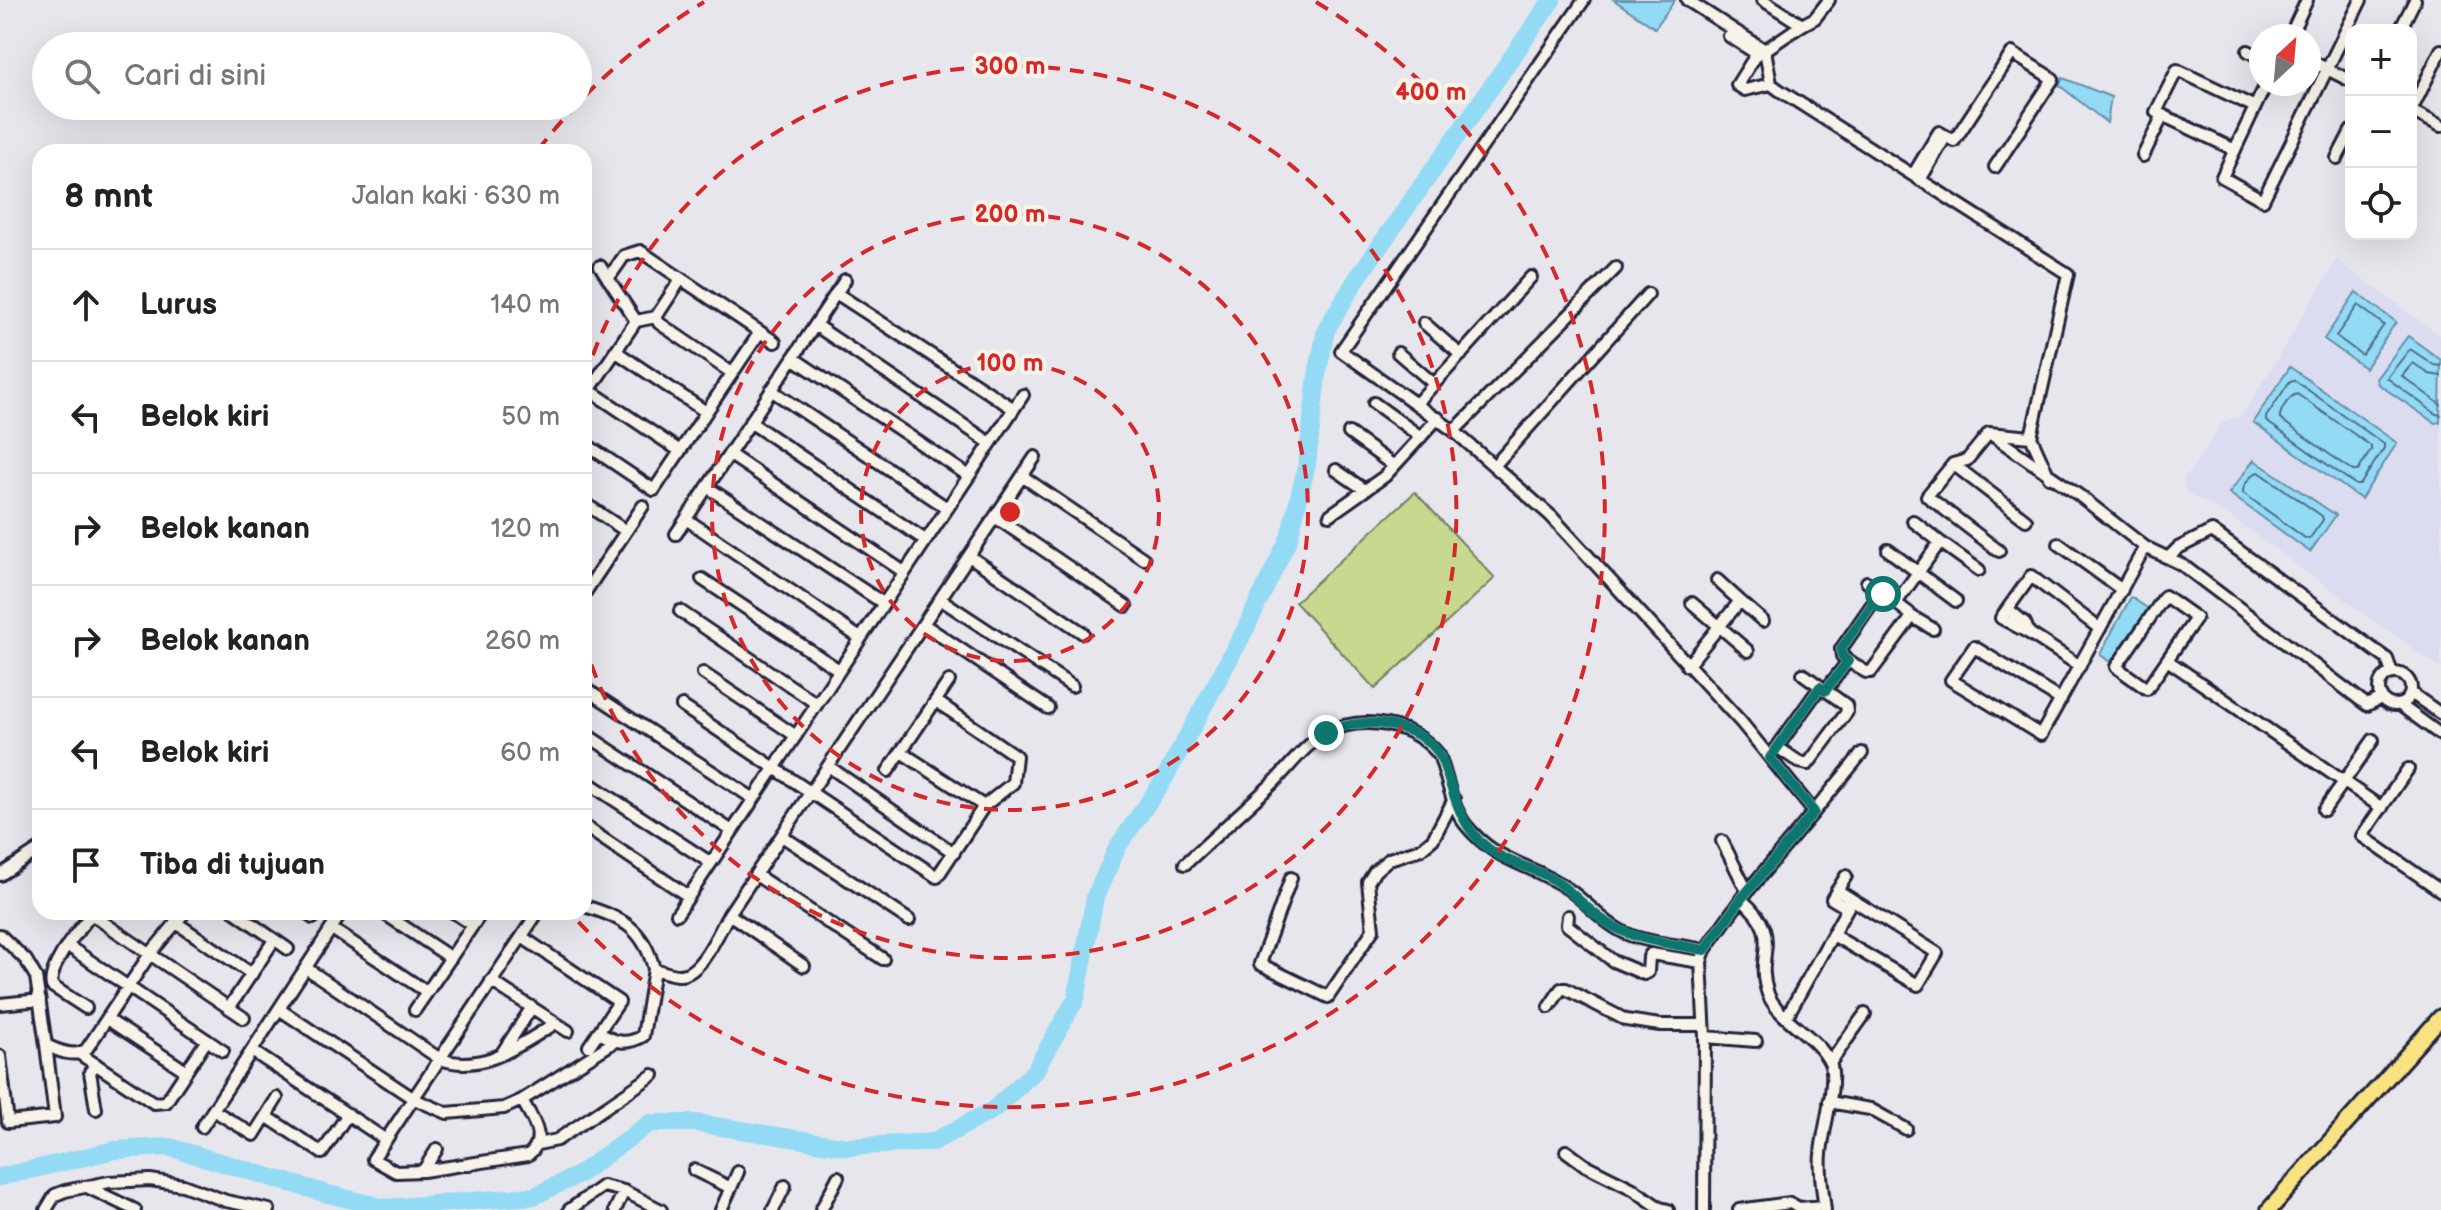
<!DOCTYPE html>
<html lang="id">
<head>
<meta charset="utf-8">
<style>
	body { margin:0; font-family:"Balsamiq Sans",sans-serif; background:#f2f2f2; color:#222 }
	.controls { position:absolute; right:24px; top:24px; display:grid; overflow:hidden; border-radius:16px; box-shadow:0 8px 32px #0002 }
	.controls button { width:72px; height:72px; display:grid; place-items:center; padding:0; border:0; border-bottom:2px solid #e0e0e0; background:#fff; color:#222; font:40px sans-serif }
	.compass { position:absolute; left:2249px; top:24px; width:72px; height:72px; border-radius:50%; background:#fff; box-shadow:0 8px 32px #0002; rotate:26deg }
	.stop { position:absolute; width:24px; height:24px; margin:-18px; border:6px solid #0f766e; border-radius:50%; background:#fff }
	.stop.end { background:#0f766e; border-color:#fff; box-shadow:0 2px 8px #0008 }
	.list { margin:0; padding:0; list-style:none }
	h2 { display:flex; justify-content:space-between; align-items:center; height:104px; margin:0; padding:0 32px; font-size:34px }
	h2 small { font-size:26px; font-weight:400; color:#767676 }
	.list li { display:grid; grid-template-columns:52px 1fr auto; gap:24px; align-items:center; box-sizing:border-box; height:112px; padding:0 32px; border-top:2px solid #e0e0e0 }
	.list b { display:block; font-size:30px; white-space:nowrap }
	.list em { font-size:26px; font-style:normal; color:#767676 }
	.icon { flex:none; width:44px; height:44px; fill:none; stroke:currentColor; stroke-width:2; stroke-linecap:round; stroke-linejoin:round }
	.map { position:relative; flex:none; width:2441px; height:1210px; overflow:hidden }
	.search { position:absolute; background:#fff; box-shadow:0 8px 32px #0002; left:32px; top:32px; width:560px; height:88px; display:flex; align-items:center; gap:20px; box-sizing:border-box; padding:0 28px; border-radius:44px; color:#767676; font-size:30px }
	.panel { position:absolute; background:#fff; box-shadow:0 8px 32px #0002; left:32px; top:144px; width:560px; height:776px; border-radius:24px }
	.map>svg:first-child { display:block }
	.built { fill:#dcdcf0 }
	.green { fill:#c6d98e; stroke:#747e64; stroke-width:2 }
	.water { fill:#93daf5; stroke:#6690ab; stroke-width:2 }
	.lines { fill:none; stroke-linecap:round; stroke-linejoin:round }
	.shore { stroke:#4f6c85; stroke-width:2 }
	.river { stroke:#93daf5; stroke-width:18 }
	.minor-casing { stroke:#22223b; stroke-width:16 }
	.major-casing { stroke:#22223b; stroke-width:20 }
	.minor { stroke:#f7f3e8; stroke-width:10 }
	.major { stroke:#f8e281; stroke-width:14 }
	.route { stroke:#0f766e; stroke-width:10 }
	.ring { fill:none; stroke:#d62828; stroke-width:4; stroke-dasharray:14 10 }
	.centre { fill:#d62828; stroke:#f7f3e8; stroke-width:4 }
	.ring-label { font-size:24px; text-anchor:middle; font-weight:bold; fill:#d62828; stroke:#f7f3e8; stroke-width:8; stroke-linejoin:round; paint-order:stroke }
</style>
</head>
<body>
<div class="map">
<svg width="2441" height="1210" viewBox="0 0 2441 1210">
	<rect width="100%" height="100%" fill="#e7e6ed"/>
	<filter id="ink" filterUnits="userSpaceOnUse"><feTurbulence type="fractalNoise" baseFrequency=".0125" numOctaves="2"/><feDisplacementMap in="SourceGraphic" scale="16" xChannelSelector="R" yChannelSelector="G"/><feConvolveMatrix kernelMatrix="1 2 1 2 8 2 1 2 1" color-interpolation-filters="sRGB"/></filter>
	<g filter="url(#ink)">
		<!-- built -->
		<path class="built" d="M2337,260L2441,336V669L2222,511L2186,493L2183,481L2224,421L2242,416Z"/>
		<!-- green -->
		<path class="green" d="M1415,492L1495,578L1375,689L1295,602Z"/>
		<!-- water -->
		<path class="water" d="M1614,0H1675L1655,28Z
			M2063,78L2111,97L2107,123L2059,85Z
			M2356,292L2396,322L2365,368L2324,339Z
			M2408,336L2441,360L2440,422L2435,423L2378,384L2376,379Z
			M2290,367L2397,443L2361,499L2253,422Z
			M2254,460L2336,515L2310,552L2229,493Z
			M2131,597L2150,610L2113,665L2100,654Z"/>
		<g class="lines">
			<!-- shore -->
			<path class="shore" d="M2358,305L2384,325L2362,355L2336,336Z
				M2441,366L2434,365L2410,349L2387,378L2436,414L2441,415
				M2441,376L2429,374L2413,363L2402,376L2441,405
				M2294,380L2384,444V448L2360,485H2356L2266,421V417L2290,381Z
				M2297,394L2371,446V450L2358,471H2353L2280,419C2279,411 2289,396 2297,394Z
				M2259,472L2322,516L2323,520L2310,538H2305L2243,493C2242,486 2252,473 2259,472Z"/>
			<!-- river -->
			<path class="river" d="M0,1177L115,1150L169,1147L324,1193L385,1208L534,1196L578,1175L650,1123H696L848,1147L933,1142L993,1110L1034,1072L1076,999L1095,897L1118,846L1163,781L1244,632L1289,538L1307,464L1317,375L1326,330L1356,280L1552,0"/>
			<!-- minor casing -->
			<g class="minor-casing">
				<path id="minor" d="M1584,0L1341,351L1454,431L1551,516L1741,722L1814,812L1741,899C1786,938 1753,952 1768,994C1778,1020 1818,1036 1830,1063C1838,1081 1822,1133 1821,1154C1819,1172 1823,1192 1825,1210
					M1687,0L1765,50L1771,84L1779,90L2068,274L2031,437L2049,477
					M1763,0L1802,25L1815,18L1829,0
					M2400,30L2415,0
					M1729,36L1757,54
					M2290,36L2307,0
					M1759,50L1737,85L1745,90L1771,84
					M1765,50L1802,25
					M2248,51L2261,58
					M2309,60L2351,81
					M2266,84L2222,177L2263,200L2361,0
					M2411,111L2441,50
					M2411,111L2441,126
					M2235,150L2156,112L2177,70L2255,107
					M2143,156L2163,115
					M2337,158L2351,131
					M1913,175L1939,132L1954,141L2012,53L2053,79L1995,167
					M1920,180L1946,136
					M600,266L636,321
					M608,279L624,256L640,251L775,342
					M836,293L1014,409
					M656,317L659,323L732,373
					M1424,323L1461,355
					M815,325L990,443
					M615,351L706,412
					M1398,353L1434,384
					M793,358L969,476
					M589,390L680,451
					M771,390L947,508
					M584,398L636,321L656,317L681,279
					M1374,403L1421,437
					M1416,404L1531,277
					M750,422L925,540
					M1454,431L1616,268
					M1349,433L1394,466
					M1989,433L2031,437
					M584,443L654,490L760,332
					M729,454L904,572
					M1953,464L2026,520
					M1494,466L1648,294
					M1336,470L1365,490
					M1022,476L1144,559
					M707,487L883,603
					M584,503L626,531
					M1330,515L1385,476L1438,418
					M995,517L1126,606
					M686,519L860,638
					M676,534L845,280
					M1940,542L1979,570
					M2059,544L2122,590
					M1888,550L1956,601
					M1999,551L1927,496L1953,464L1967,460L1989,433L2080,496L2145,547L2181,564L2367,705L2381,698
					M969,556L1083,633
					M2168,558L2178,548L2212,531L2387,659L2392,673
					M702,579L839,670
					M1867,582L1883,594
					M584,594L643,506
					M2165,596L2196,618L2147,689L2116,667Z
					M940,599L1072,686
					M1740,601L1763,621
					M1692,603L1748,651
					M2008,609L2025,623L2029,633L2080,666
					M680,611L817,704
					M1911,616L1933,629
					M923,624L1048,708
					M2029,633L2001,618L2031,576L2100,629
					M2167,660L2382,808
					M1848,661L1866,672H1871L1911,618L1909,613L1896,603
					M1687,666L1740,601L1717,580
					M2379 689a16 16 0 1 1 32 0a16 16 0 1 1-32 0Z
					M703,673L796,736
					M584,688L754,799
					M1825,691L1848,661L1842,656L1841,649L1875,600L1883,594L1896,603L1940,542L1913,521
					M2411,693L2441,714
					M2061,700L1974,647L1951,680L2041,735L2145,547
					M2400,705L2441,735
					M682,706L937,877L984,806L1013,783L1016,756L936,701
					M584,733L732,831
					M1777,747L1799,762L1808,764L1847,712L1846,705L1803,674
					M1775,750L1820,687
					M901,752L984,806
					M828,766L954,853
					M2408,769L2362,836L2441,891
					M888,771L949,681
					M584,780L711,863
					M2324,810L2373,740
					M1814,812L1862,753
					M584,826L688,896
					M782,836L909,920
					M1722,841L1747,891
					M1185,864C1214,837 1243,811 1272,784C1290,767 1304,745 1326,733C1362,714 1414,723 1439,755C1447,776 1451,805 1465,824C1497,864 1529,862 1568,889C1590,904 1605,926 1632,936C1656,944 1681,945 1705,950
					M0,875L40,849
					M756,875L883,959
					M1846,876L1832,899L1847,908
					M1291,878L1260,964L1328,997L1373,930L1368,882L1375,871L1389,859L1421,849L1433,839L1454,799
					M584,906C622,917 644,929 654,969C662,971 671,975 679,975C701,976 719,931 729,914L1035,457
					M235,912L288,949
					M305,912L313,918
					M382,912L451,958
					M453,912L473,925
					M91,914L244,1018
					M677,914L1023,395
					M729,914L804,966
					M1568,916L1567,925L1613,961L1644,974L1648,972L1649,957L1651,954L1701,962
					M175,922L252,974
					M332,929L427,992
					M0,935L26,960L36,977L46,1045C58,1051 74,1058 86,1050L150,954L185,912
					M1833,935L1918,985L1937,953L1837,890
					M522,937L619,1002L589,1046
					M68,946L223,1051
					M306,968L440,1059C484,1074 521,1044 556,1023
					M491,981L568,1031
					M0,1004L40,1000
					M1549,1007L1561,989H1566L1626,1020L1660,1025H1704
					M86,1008L52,986C47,965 80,929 93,912
					M229,1008L274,940
					M279,1009L414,1099L447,1113L504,1108L522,1100L614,1042
					M415,1010L482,912
					M1787,1016L1852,900
					M107,1019L186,1071
					M598,1032C614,1042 626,1046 643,1036L654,969
					M1705,1037L1756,1041
					M252,1051L386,1140
					M502,1053L532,1007
					M80,1054L154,1103L166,1102L207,1040
					M0,1056L8,1122L55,1117L46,1045
					M1830,1063L1865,1014
					M96,1064L90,1072L96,1109
					M1829,1102L1870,1109L1906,1129
					M213,1110L254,1135L277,1098
					M266,1116L322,1153L348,1114
					M202,1127L342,912
					M538,1144L557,1140L653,1075
					M437,1149L423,1171L396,1172L373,1159L538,912
					M1566,1151L1585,1165L1633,1189L1660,1208L1668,1210
					M694,1170L731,1188
					M423,1171L528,1155C549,1139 531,1117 522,1100
					M87,1187L135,1210
					M46,1210L55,1195L65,1191L109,1182L150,1180L183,1185L226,1201L269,1210
					M569,1210L603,1186L624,1191
					M615,1210L624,1191L661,1210
					M721,1210L738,1172
					M773,1210L785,1186
					M821,1210L838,1177
					M1704,1210L1705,1037L1701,962L1705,950L1741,899
					M1739,1210L1790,1203L1799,1208L1824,1206"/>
			</g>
			<!-- major casing -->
			<g class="major-casing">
				<path id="major" d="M2269,1210L2441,1017"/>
			</g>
			<!-- minor -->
			<use href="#minor" class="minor"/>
			<!-- major -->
			<use href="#major" class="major"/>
		</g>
	</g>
	<g class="lines" filter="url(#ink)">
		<!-- route -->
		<path class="route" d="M1326,733C1335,730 1345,725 1355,724C1382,720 1429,730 1441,758C1454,790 1457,820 1483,844C1501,861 1528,866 1549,877C1571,889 1585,909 1606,922C1636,942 1671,943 1705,950L1741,899L1814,812L1770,758L1820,687L1825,691L1848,661L1842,656L1841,649L1875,600L1883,594"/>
	</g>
	<!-- distance rings -->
	<g class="ring">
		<circle cx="1010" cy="512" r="149"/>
		<circle cx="1010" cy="512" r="298"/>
		<path d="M585 378A446 446 0 1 1 585 646"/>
		<path d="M538 150A595 595 0 0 1 704 2M1316 2A595 595 0 1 1 571 914"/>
	</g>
	<circle cx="1010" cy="512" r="12" class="centre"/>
	<g class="ring-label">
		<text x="1010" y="74">300 m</text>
		<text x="1431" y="100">400 m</text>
		<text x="1010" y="222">200 m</text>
		<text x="1010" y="371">100 m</text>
	</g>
</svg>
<div class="controls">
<button>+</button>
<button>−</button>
<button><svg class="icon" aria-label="locate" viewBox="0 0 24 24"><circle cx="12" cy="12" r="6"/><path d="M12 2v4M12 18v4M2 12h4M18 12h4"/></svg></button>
</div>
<svg class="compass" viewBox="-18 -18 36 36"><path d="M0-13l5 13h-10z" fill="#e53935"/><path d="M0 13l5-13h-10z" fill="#767676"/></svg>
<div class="stop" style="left:1883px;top:594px"></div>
<div class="stop end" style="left:1326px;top:733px"></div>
<div class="search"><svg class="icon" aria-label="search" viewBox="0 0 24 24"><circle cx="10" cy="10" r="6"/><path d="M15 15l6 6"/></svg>Cari di sini</div>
<section class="panel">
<h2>8 mnt<small>Jalan kaki · 630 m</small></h2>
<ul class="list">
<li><svg class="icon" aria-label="ahead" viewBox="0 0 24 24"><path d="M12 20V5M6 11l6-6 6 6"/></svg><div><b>Lurus</b></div><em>140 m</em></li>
<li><svg class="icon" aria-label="left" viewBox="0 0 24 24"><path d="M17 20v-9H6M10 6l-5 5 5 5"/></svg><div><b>Belok kiri</b></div><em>50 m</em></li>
<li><svg class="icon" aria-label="right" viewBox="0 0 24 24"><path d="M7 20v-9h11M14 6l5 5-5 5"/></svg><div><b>Belok kanan</b></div><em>120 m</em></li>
<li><svg class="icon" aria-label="right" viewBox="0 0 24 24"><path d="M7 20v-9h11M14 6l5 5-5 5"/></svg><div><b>Belok kanan</b></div><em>260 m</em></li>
<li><svg class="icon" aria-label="left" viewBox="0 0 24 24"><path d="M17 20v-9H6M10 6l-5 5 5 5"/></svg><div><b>Belok kiri</b></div><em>60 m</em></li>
<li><svg class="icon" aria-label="arrive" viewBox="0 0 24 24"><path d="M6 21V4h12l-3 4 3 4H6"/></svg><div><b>Tiba di tujuan</b></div></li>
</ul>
</section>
</div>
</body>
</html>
